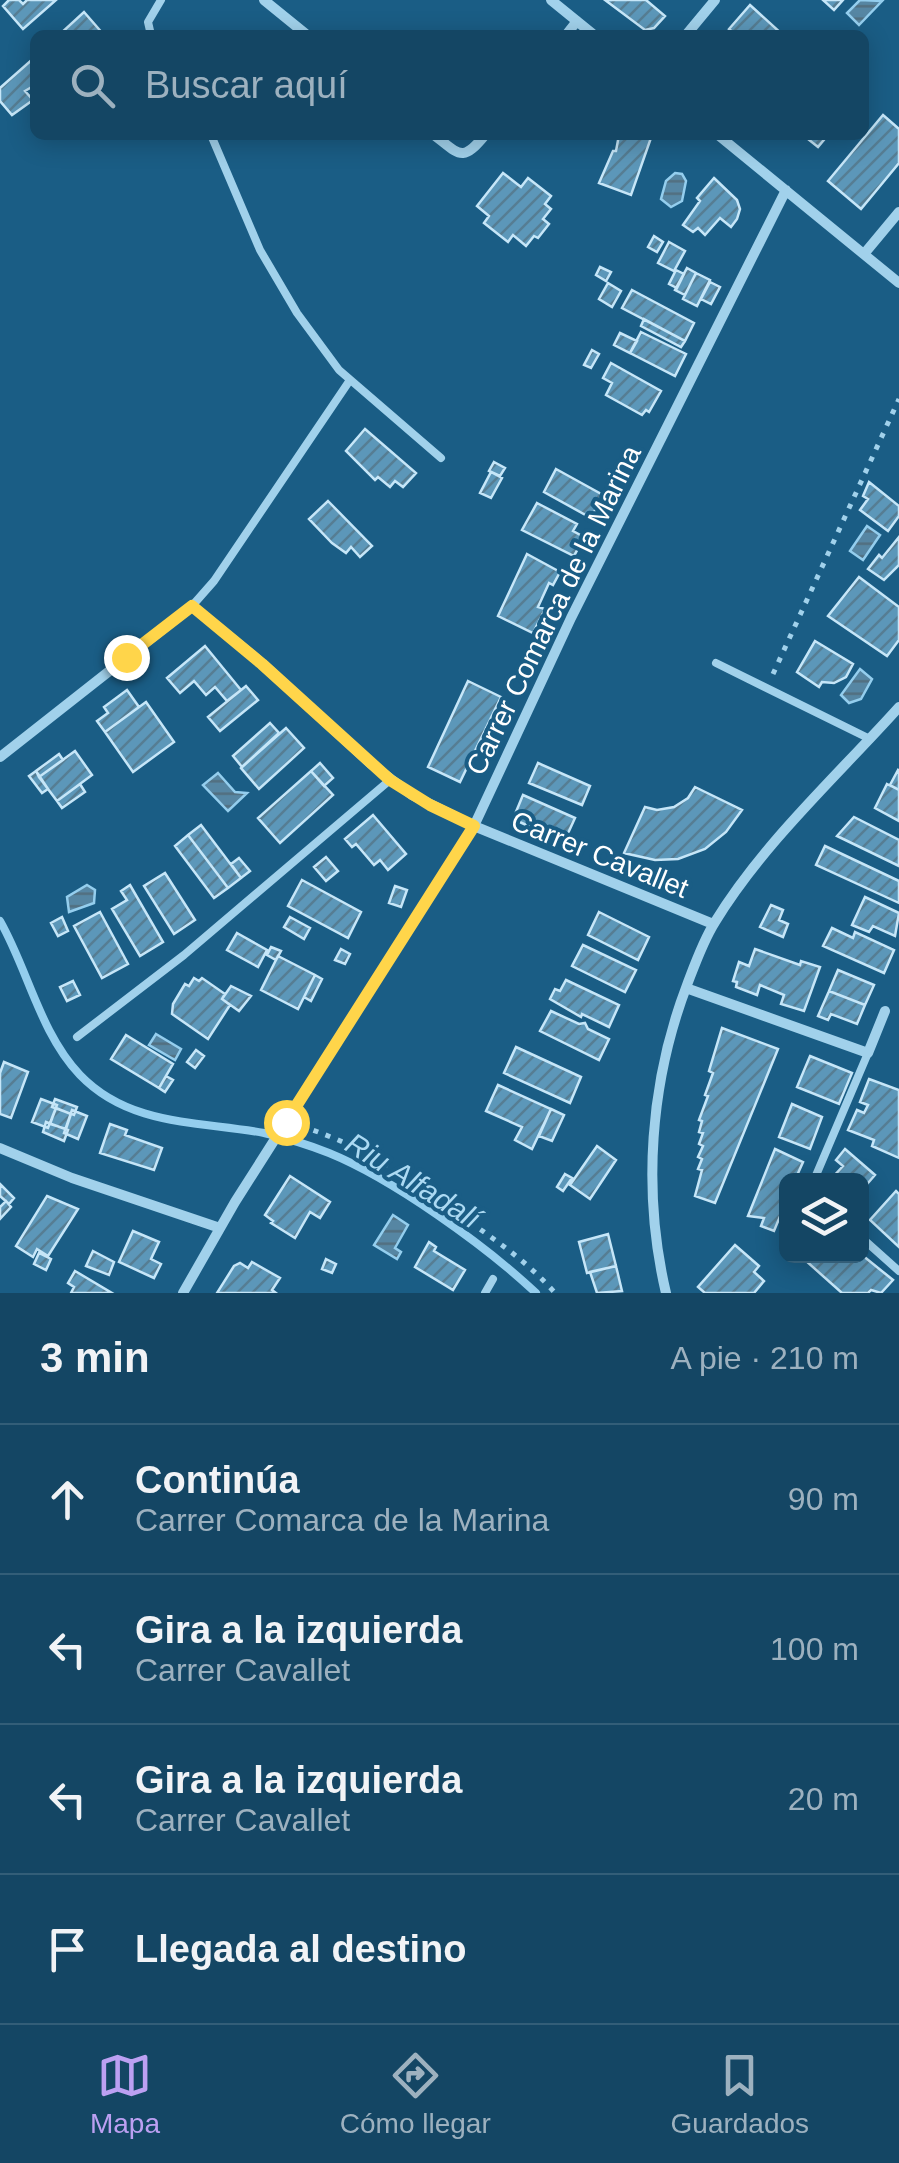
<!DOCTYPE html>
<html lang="es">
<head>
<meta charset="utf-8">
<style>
	body { margin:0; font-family:Helvetica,sans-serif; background:#21506d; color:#f1f3f6 }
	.controls { position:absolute; right:30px; bottom:30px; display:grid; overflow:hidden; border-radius:15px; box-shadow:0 5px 25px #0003 }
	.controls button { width:90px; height:90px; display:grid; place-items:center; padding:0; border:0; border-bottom:2px solid #335e78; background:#144664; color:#f1f3f6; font:50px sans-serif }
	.stop { position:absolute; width:30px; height:30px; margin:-22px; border:8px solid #ffd54a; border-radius:50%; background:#fff }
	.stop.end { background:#ffd54a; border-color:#fff; box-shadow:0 2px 10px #0008 }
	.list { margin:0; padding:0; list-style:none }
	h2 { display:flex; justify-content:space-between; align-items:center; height:130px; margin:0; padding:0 40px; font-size:42px }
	h2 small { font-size:32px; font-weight:400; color:#9db1bf }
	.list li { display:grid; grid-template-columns:65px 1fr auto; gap:30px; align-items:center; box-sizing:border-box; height:150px; padding:0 40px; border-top:2px solid #335e78 }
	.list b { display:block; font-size:38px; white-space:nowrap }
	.list p { margin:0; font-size:32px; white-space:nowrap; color:#9db1bf }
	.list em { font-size:32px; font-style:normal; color:#9db1bf }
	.icon { flex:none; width:55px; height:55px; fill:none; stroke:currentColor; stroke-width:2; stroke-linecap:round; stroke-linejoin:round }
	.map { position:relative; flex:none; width:899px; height:1293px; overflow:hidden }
	.search { position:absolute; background:#144664; box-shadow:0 5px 25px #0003; left:30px; right:30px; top:30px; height:110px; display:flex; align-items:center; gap:25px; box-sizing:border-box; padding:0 35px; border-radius:15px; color:#9db1bf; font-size:38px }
	.sheet { height:730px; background:#144664 }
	nav { display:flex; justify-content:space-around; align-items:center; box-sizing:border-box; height:140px; border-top:2px solid #335e78; background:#144664; font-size:28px; color:#9db1bf }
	nav a { display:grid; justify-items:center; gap:5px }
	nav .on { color:#bca0f2 }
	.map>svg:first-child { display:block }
	.water { fill:url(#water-rules); stroke:#94ceee; stroke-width:2.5 }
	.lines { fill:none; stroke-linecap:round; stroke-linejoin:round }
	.stream { stroke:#94ceee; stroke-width:8 }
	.building { fill:url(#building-hatch); stroke:#c6e6f8; stroke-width:2.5 }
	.path { stroke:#a1d1eb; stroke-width:5; stroke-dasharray:5 8; stroke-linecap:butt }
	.lane { stroke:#a1d1eb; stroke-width:8 }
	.street { stroke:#a1d1eb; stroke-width:10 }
	.route { stroke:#ffd54a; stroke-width:12 }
	.labels { text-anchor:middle; stroke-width:8; stroke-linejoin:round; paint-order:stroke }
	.street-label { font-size:28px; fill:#fff; stroke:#1a5d85 }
	.water-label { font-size:30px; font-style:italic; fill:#acdaf3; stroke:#1a5d85 }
</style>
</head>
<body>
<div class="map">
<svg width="899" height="1293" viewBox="0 0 899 1293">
	<defs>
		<pattern id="water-rules" width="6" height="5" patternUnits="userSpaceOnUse" patternTransform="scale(2.5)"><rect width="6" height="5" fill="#5686a3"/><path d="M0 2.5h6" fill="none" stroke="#526f80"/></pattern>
		<pattern id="building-hatch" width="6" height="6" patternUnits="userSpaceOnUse" patternTransform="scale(2.5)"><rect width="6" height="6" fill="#5c97b9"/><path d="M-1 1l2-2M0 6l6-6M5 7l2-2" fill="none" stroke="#567d93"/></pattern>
	</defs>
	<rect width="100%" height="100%" fill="#1a5d85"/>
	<!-- water -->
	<path class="water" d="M860,0L882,1L859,25L847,13Z
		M675,173L682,174L686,181L682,201L671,207L661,199L666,181Z
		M867,526L880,535L863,560L850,551Z
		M860,669L872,679L861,699L849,703L841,695Z
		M218,773L235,792L247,793L228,811L203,785Z
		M87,885L95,890L94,903L69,912L67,897Z
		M156,1034L181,1049L175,1060L149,1045Z
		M393,1215L408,1225L395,1248L401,1252L397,1259L374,1245Z"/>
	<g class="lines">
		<!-- stream -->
		<path class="stream" d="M0,921C28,970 40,1033 80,1075C130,1127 200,1121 264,1133C286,1138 309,1145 329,1153C393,1179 486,1246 536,1293"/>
	</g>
	<!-- building -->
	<path class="building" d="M9,0H19L23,4L27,0H56L23,29L3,6Z
		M605,0H646L665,16L654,28L645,30Z
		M823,0H843L834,10Z
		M750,5L783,35H736L729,29Z
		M84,12L104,35H59Z
		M35,57V85L25,91L33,100L12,115L0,101V88Z
		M883,115L899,129V163L861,209L828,181Z
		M619,135H652L631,195L599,183L613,151H616Z
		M803,135H828L818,147Z
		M503,173L521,187L528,178L551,196L545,204L551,209L543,219L549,224L538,238L534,236L526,246L513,235L508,242L484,223L489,216L477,206Z
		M714,178L737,200L740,209L737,219L731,227L720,218L705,235L698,228L693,232L683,225L700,201L697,198Z
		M654,236L663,242L657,252L648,247Z
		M669,242L685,251L674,271L658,263Z
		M600,267L611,272L606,281L596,275Z
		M687,268L696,273L685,295L675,290Z
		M676,270L684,274L677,288L669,284Z
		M696,273L710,280L697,306L683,299Z
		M710,282L720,287L711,304L701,299Z
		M608,283L621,291L612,307L599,299Z
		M632,290L694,323L685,341L622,308Z
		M644,319L685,341L681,347L641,326Z
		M641,332L686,354L675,376L630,353Z
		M620,333L637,341L630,353L614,345Z
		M592,350L599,354L591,368L584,365Z
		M611,363L661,391L649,412L646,410L642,415L606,395L612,383L603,378Z
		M365,429L416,473L403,487L395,481L390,487L378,477L375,480L346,451Z
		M494,462L505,468L500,476L489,471Z
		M556,469L603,495L591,518L544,492Z
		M491,472L502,478L491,498L480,493Z
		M869,482L899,506V516L888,531L860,510L868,499L863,496Z
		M328,501L372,546L360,557L351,547L346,553L332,543L309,519Z
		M537,503L577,524L573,531L584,537L574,556L522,530Z
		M899,537V565L884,580L868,569L879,555L882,558Z
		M527,554L560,572L553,585L549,583L538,607L545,609L533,633L498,616Z
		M859,577L899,607V640L887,656L828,616Z
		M815,641L853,664L846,677L834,683L822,682L819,687L797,672Z
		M205,646L241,690L227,701L215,687L206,695L194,681L180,693L167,678Z
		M468,681L501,697L460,782L428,767Z
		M246,686L258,700L220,731L208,717Z
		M127,690L139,707L105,732L97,721L108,713L104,707Z
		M146,702L174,742L133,772L105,732Z
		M270,723L279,733L242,767L233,756Z
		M286,728L304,748L259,789L241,768Z
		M75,751L92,775L57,801L39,777Z
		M59,754L63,760L39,777L36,771Z
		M320,763L333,778L324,786L311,771Z
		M538,763L590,786L582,805L529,783Z
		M898,770L899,771V790L890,785Z
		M36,771L48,789L42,793L29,776Z
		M311,771L333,795L280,843L258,818Z
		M80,784L85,792L62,808L57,801Z
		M887,784L899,790V821L875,808Z
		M695,787L742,810L726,832L705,849L678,859L655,860L624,853L645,807L657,810L674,807L688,798Z
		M523,795L575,818L564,842L513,819Z
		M373,815L406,854L388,870L380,860L374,865L356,844L352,847L345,839Z
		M854,817L899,840V866L837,836Z
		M201,825L241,878L228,888L188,835Z
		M188,835L228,888L214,898L175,846Z
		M825,846L899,881V903L816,865Z
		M326,857L338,871L326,881L314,867Z
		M239,858L250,871L241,878L231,864Z
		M165,873L195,920L174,934L144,886Z
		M302,880L361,912L348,938L288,906Z
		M130,885L163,942L140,956L112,909L127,900L121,891Z
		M395,886L407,890L401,907L389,903Z
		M865,897L899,913L895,936L873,926L869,932L852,925Z
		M771,905L783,910L779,920L788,924L783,937L760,927Z
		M100,912L128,964L102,978L74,926Z
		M599,912L649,937L638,960L588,935Z
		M62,917L68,931L58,936L51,923Z
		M290,917L310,928L304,939L284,927Z
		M832,928L853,938L855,932L894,950L884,973L823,946Z
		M237,933L267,950L258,967L227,950Z
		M583,945L636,970L625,992L572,966Z
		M271,947L281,951L276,960L267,955Z
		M341,949L350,954L345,964L335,960Z
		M755,949L800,965L801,961L820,967L804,1011L781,1004L784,995L760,985L757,995L736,987L737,982L733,981L739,962L749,966Z
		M278,956L315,975L298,1009L261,990Z
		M838,970L874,985L865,1005L829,991Z
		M315,975L322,979L311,1001L304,997Z
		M194,978L199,981L202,978L225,994L222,999L230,1005L208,1039L172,1014L173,1004L185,984L189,986Z
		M566,980L619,1005L609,1027L582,1014L581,1017L550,999L555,989L560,991Z
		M73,981L80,995L67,1001L60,987Z
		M231,986L251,996L239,1011L222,999Z
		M829,991L865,1005L857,1024L831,1014L828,1020L818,1016Z
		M551,1011L579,1024L585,1023L588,1029L609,1039L599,1060L540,1031Z
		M722,1028L778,1049L715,1203L695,1196L702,1170L698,1169L702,1159L698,1157L703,1146L699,1144L703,1133L699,1132L702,1121L699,1120L708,1096L705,1095L713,1073L709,1071Z
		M126,1035L173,1064L159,1088L111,1059Z
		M516,1047L581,1077L570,1103L504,1073Z
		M196,1050L204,1056L195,1068L187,1062Z
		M810,1056L852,1073L839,1104L797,1087Z
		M4,1062L28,1072L11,1118L0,1114V1073Z
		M166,1076L173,1080L165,1092L159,1088Z
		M869,1079L899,1090V1158L872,1146L874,1140L848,1130L857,1110L864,1113L868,1105L860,1102Z
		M498,1085L551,1109L532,1149L515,1140L522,1127L486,1111Z
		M41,1099L57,1105L48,1128L32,1122Z
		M55,1099L77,1107L74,1115L52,1107Z
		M792,1104L822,1117L810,1149L779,1137Z
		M56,1108L71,1114L66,1129L50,1124Z
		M551,1109L564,1115L552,1141L539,1136Z
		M72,1110L87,1116L78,1139L64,1133Z
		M46,1122L68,1130L64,1141L43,1132Z
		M110,1124L127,1130L125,1135L162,1148L154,1170L100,1153Z
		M597,1146L616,1160L590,1199L570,1185Z
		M775,1149L803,1162L795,1180H786V1202L774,1231L761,1226L764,1218L748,1216Z
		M845,1149L875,1175L862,1190V1180L831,1179L843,1166L836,1160Z
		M565,1174L572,1178L563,1191L557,1187Z
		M290,1176L330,1202L320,1218L310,1212L295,1238L271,1223L273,1221L265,1215Z
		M0,1184L14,1198L9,1204L0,1196Z
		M896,1191L899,1194V1247L870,1220Z
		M47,1196L78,1209L48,1256L37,1249L33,1257L16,1246Z
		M6,1201L11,1207L0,1219V1207Z
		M133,1231L159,1242L151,1259L161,1264L154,1278L119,1262Z
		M608,1234L616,1266L587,1273L579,1242Z
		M429,1242L436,1247L434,1251L465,1270L453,1290L415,1267Z
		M735,1245L759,1266L754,1272L764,1281L754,1293H705L698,1287Z
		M93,1251L114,1262L109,1275L86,1266Z
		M39,1253L51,1259L46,1270L34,1264Z
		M862,1255L893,1280L881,1293L871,1290L868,1293H842L805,1260L809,1256Z
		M326,1259L336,1264L332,1273L322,1269Z
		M252,1262L280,1278L272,1290L276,1293H217L234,1266L240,1263L248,1268Z
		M616,1266L622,1291L597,1293L590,1272Z
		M75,1271L112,1293H71L74,1287L68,1283Z"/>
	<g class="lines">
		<!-- path -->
		<path class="path" d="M773,674L899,399
			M301,1126C368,1148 407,1177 464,1218C497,1241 529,1263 555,1293"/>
		<!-- lane -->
		<path class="lane" d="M151,35L148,22L161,0
			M211,135L260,250L297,313L339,370L441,458
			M192,606L214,581L350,380
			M716,663L870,739
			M77,1037L184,955L390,780
			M814,1180L868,1053
			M862,1238L899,1271
			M485,1293L493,1279"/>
		<!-- street -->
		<path class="street" d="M264,0L307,35
			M551,0L594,35
			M566,35L577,21
			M686,35L715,0
			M434,135C460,155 462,163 485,135
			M718,135L899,283
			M864,254L899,212
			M0,757L192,606L263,664L371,764L412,795L474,826L713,924
			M686,988L868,1053L885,1011
			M0,1148L72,1178L220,1228
			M183,1293L235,1202L474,826L571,618L786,190
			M666,1293C642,1191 650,1082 687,985C695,964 703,941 715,922C764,842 837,776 899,707"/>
	</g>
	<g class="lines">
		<!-- route -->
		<path class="route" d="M126,657L192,606L262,664L390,780L430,805L474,826L286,1122"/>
	</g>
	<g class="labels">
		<!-- street labels -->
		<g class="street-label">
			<text transform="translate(553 610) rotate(-64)" y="10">Carrer Comarca de la Marina</text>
			<text transform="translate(600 854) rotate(22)" y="10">Carrer Cavallet</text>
		</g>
		<!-- water labels -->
		<g class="water-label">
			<text transform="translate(413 1181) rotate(32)" y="10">Riu Alfadalí</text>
		</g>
	</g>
</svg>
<div class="controls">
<button><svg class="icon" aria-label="layers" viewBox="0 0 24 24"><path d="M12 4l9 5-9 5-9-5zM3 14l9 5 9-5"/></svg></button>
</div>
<div class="stop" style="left:286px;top:1122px"></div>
<div class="stop end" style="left:126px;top:657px"></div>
<div class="search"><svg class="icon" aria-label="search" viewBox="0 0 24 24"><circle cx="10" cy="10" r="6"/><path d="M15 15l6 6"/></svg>Buscar aquí</div>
</div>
<section class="sheet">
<h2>3 min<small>A pie · 210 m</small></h2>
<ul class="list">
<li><svg class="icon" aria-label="ahead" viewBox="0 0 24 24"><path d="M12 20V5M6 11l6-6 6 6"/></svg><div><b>Continúa</b><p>Carrer Comarca de la Marina</p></div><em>90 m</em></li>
<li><svg class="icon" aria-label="left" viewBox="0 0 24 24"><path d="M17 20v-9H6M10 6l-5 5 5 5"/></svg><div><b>Gira a la izquierda</b><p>Carrer Cavallet</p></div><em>100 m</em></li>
<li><svg class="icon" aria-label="left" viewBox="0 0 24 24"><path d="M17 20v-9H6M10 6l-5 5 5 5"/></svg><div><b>Gira a la izquierda</b><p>Carrer Cavallet</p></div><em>20 m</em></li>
<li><svg class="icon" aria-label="arrive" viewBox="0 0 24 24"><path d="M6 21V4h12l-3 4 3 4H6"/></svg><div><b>Llegada al destino</b></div></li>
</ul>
</section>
<nav>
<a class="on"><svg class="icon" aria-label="map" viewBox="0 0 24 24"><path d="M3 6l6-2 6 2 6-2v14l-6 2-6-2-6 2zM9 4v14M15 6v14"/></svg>Mapa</a>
<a><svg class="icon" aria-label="directions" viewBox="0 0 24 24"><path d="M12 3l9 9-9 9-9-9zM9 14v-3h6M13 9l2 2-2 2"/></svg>Cómo llegar</a>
<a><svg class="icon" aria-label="saved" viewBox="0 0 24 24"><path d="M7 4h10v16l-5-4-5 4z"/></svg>Guardados</a>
</nav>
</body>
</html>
